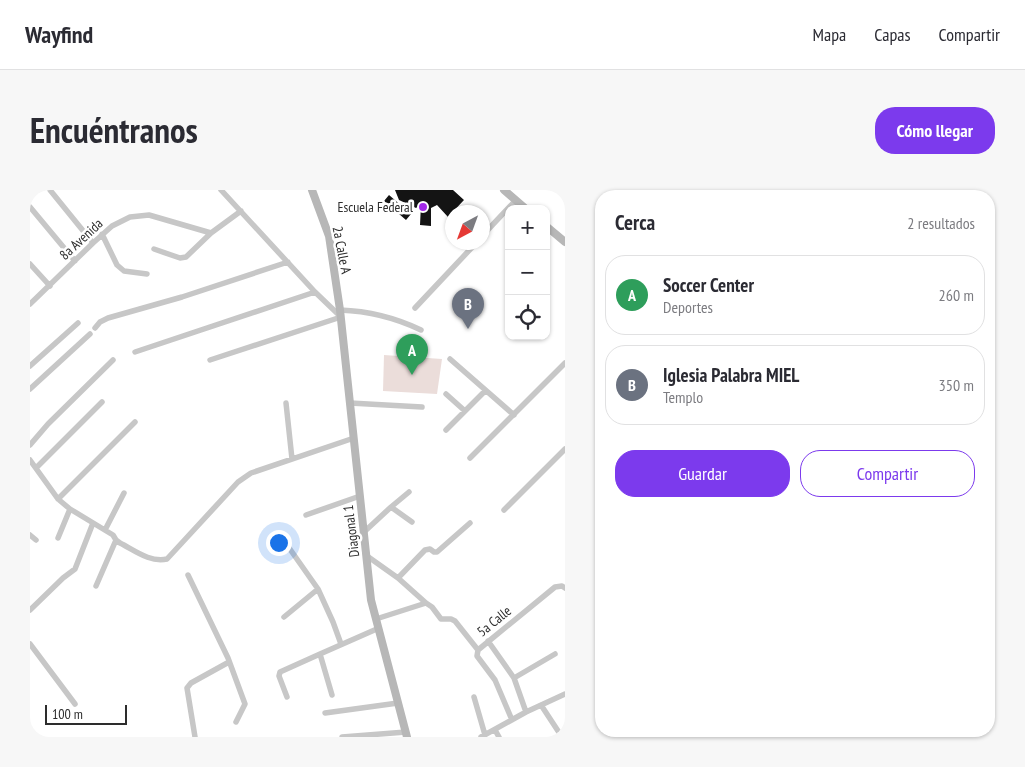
<!DOCTYPE html>
<html lang="es">
<head>
<meta charset="utf-8">
<style>
	body { margin:0; font-family:"PT Sans Narrow",sans-serif; background:#f7f7f7; color:#2b2b33 }
	.controls { position:absolute; right:15px; top:15px; display:grid; overflow:hidden; border-radius:10px; box-shadow:0 1px 4px #0004 }
	.controls button { width:45px; height:45px; display:grid; place-items:center; padding:0; border:0; border-bottom:1px solid #e1e1e2; background:#fff; color:#2b2b33; font:25px sans-serif }
	.compass { position:absolute; left:415px; top:15px; width:45px; height:45px; border-radius:50%; background:#fff; box-shadow:0 1px 4px #0004; rotate:221deg }
	.scale { position:absolute; left:15px; bottom:12px; width:82px; box-sizing:border-box; padding-left:5px; border:2px solid #2d2d2d; border-top:0; font-size:14px; line-height:18px; white-space:nowrap; color:#2d2d2d; -webkit-text-stroke:4px #fff; paint-order:stroke }
	.you { position:absolute; left:248px; top:352px; width:18px; height:18px; margin:-12px; border:4px solid #fff; border-radius:50%; background:#1a73e8; box-shadow:0 0 0 8px #1a73e833 }
	.badge { display:grid; place-items:center; width:32px; height:32px; border-radius:50%; background:#7c3aed; color:#fff; font-size:16px; font-weight:700 }
	.pin { position:absolute; translate:-50% -41px; filter:drop-shadow(0 1px 2px #0008) }
	.pin::after { content:''; position:absolute; top:26px; width:18px; height:15px; background:inherit; clip-path:polygon(0 0,100% 0,50% 100%) }
	.list { margin:0; padding:0; list-style:none }
	h2 { display:flex; justify-content:space-between; align-items:center; height:65px; margin:0; padding:0 20px; font-size:21px }
	h2 small { font-size:16px; font-weight:400; color:#7c7c81 }
	.list li { display:grid; grid-template-columns:32px 1fr auto; gap:15px; align-items:center; box-sizing:border-box; height:80px; margin:0 10px 10px; padding:0 10px; border:1px solid #e1e1e2; border-radius:20px }
	.list b { display:block; font-size:19px; white-space:nowrap }
	.list p { margin:0; font-size:16px; white-space:nowrap; color:#7c7c81 }
	.list em { font-size:16px; font-style:normal; color:#7c7c81 }
	.actions { display:flex; gap:10px; padding:15px 20px }
	.actions a { flex:1; padding:11px 0; border:1px solid #7c3aed; border-radius:20px; text-align:center; font-size:18px; color:#7c3aed }
	.actions .main { background:#7c3aed; color:#fff }
	.icon { flex:none; width:28px; height:28px; fill:none; stroke:currentColor; stroke-width:2; stroke-linecap:round; stroke-linejoin:round }
	.map { position:relative; flex:none; width:535px; height:547px; overflow:hidden; border-radius:20px }
	header { display:flex; align-items:center; gap:30px; box-sizing:border-box; height:70px; padding:0 25px; background:#fff; border-bottom:1px solid #e1e1e2 }
	header strong { font-size:24px }
	nav { display:flex; gap:28px; margin-inline-start:auto; font-size:18px }
	.intro { display:flex; align-items:center; justify-content:space-between; box-sizing:border-box; height:120px; padding:0 30px }
	h1 { margin:0; font-size:35px }
	.button { padding:12px 22px; border-radius:20px; background:#7c3aed; color:#fff; font-size:18px; font-weight:700 }
	main { display:flex; gap:30px; padding:0 30px }
	aside { flex:1; background:#fff; border-radius:20px; box-shadow:0 1px 4px #0004 }
	.map>svg:first-child { display:block }
	.pitch { fill:#ebddda }
	.building { fill:#141414 }
	.lines { fill:none; stroke-linecap:round; stroke-linejoin:round }
	.street { stroke:#c7c7c7; stroke-width:5.5 }
	.secondary { stroke:#b7b7b7; stroke-width:8 }
	.poi-dot { fill:#a429e9; stroke:#fff; stroke-width:2 }
	.labels { text-anchor:middle; stroke-width:5; stroke-linejoin:round; paint-order:stroke }
	.poi-label { font-size:14px; fill:#2d2d2d; stroke:#fff; text-anchor:end }
	.street-label { font-size:14px; fill:#2d2d2d; stroke:#fff }
</style>
</head>
<body>
<header>
<strong>Wayfind</strong>
<nav><a>Mapa</a><a>Capas</a><a>Compartir</a></nav>
</header>
<div class="intro"><h1>Encuéntranos</h1><a class="button">Cómo llegar</a></div>
<main>
<div class="map">
<svg width="535" height="547" viewBox="0 0 535 547">
	<rect width="100%" height="100%" fill="#fff"/>
	<!-- pitch -->
	<path class="pitch" d="M354,165L412,169L407,204L353,201Z"/>
	<!-- building -->
	<path class="building" d="M365,0H423L434,10L418,27L407,15L401,18V36L390,35L391,14L386,18L369,10Z
		M359,5L381,24L376,30L354,11Z"/>
	<g class="lines">
		<!-- street -->
		<path class="street" d="M20,0L63,53
			M0,17L45,71
			M72,44L87,75L94,81L117,84
			M452,46L486,10
			M124,59L150,68L156,67L181,43
			M0,74L20,96
			M0,114L63,53L82,36L100,27L119,25L181,43L211,21
			M385,118L447,52
			M310,120C338,121 366,128 391,140
			M65,138L70,132L78,128L152,107L258,72
			M105,162L285,102
			M420,169L484,225
			M180,170L311,127L285,102L191,0
			M0,176L48,133
			M0,199L60,144
			M416,204L435,221
			M256,213L262,269
			M320,213L392,217
			M416,240L455,201
			M0,255L18,234L83,170
			M440,268L535,173
			M0,270L28,309L40,319L83,345L86,350L90,353C104,360 120,373 137,369L208,292L221,283L324,248
			M6,278L72,212
			M28,309L105,232
			M361,317L379,302
			M474,320L535,259
			M276,325L330,306
			M75,340L94,303
			M334,342L361,317L382,332
			M0,345L6,350
			M250,345L288,399L303,432L311,454
			M28,348L40,319
			M337,366L368,388L396,413
			M158,385L198,468L215,514L206,532
			M368,388L395,360L400,359L404,362H407L440,333
			M66,396L86,350
			M0,420L33,388L45,379L63,333
			M254,427L288,399
			M346,429L396,413L402,417L411,429H421L425,431L448,460
			M458,451L484,488L496,522
			M0,454L45,514
			M484,488L525,464
			M302,505L290,464L349,438
			M257,507L249,486L250,482L290,464
			M444,507L455,545
			M511,515L532,547
			M295,523L368,513
			M482,530L465,490L447,466L448,460L525,397L532,396L535,398
			M465,540L469,547
			M165,547L157,498L161,493L199,472
			M312,547L376,542
			M451,547L496,522L535,504"/>
		<!-- secondary -->
		<path class="secondary" d="M282,0L299,46L310,120L341,410L377,547
			M474,0L496,19
			M516,36L535,52"/>
	</g>
	<!-- markers -->
	<circle class="poi-dot" cx="393" cy="17" r="5"/>
	<g class="labels">
		<!-- poi labels -->
		<g class="poi-label">
			<text x="383" y="22">Escuela Federal</text>
		</g>
		<!-- street labels -->
		<g class="street-label">
			<text transform="translate(51 49) rotate(-43)" y="5">8a Avenida</text>
			<text transform="translate(312 60) rotate(79)" y="5">2a Calle A</text>
			<text transform="translate(321 341) rotate(-97)" y="5">Diagonal 1</text>
			<text transform="translate(464 431) rotate(-39)" y="5">5a Calle</text>
		</g>
	</g>
</svg>
<div class="controls">
<button>+</button>
<button>−</button>
<button><svg class="icon" aria-label="locate" viewBox="0 0 24 24"><circle cx="12" cy="12" r="6"/><path d="M12 2v4M12 18v4M2 12h4M18 12h4"/></svg></button>
</div>
<svg class="compass" viewBox="-18 -18 36 36"><path d="M0-13l5 13h-10z" fill="#e53935"/><path d="M0 13l5-13h-10z" fill="#7c7c81"/></svg>
<div class="scale">100 m</div>
<div class="you"></div>
<div class="pin badge" style="left:382px;top:185px;background:#2e9e5b">A</div>
<div class="pin badge" style="left:438px;top:139px;background:#6b7280">B</div>
</div>
<aside>
<h2>Cerca<small>2 resultados</small></h2>
<ul class="list">
<li><span class="badge" style="background:#2e9e5b">A</span><div><b>Soccer Center</b><p>Deportes</p></div><em>260 m</em></li>
<li><span class="badge" style="background:#6b7280">B</span><div><b>Iglesia Palabra MIEL</b><p>Templo</p></div><em>350 m</em></li>
</ul>
<div class="actions"><a class="main">Guardar</a><a>Compartir</a></div>
</aside>
</main>
</body>
</html>
